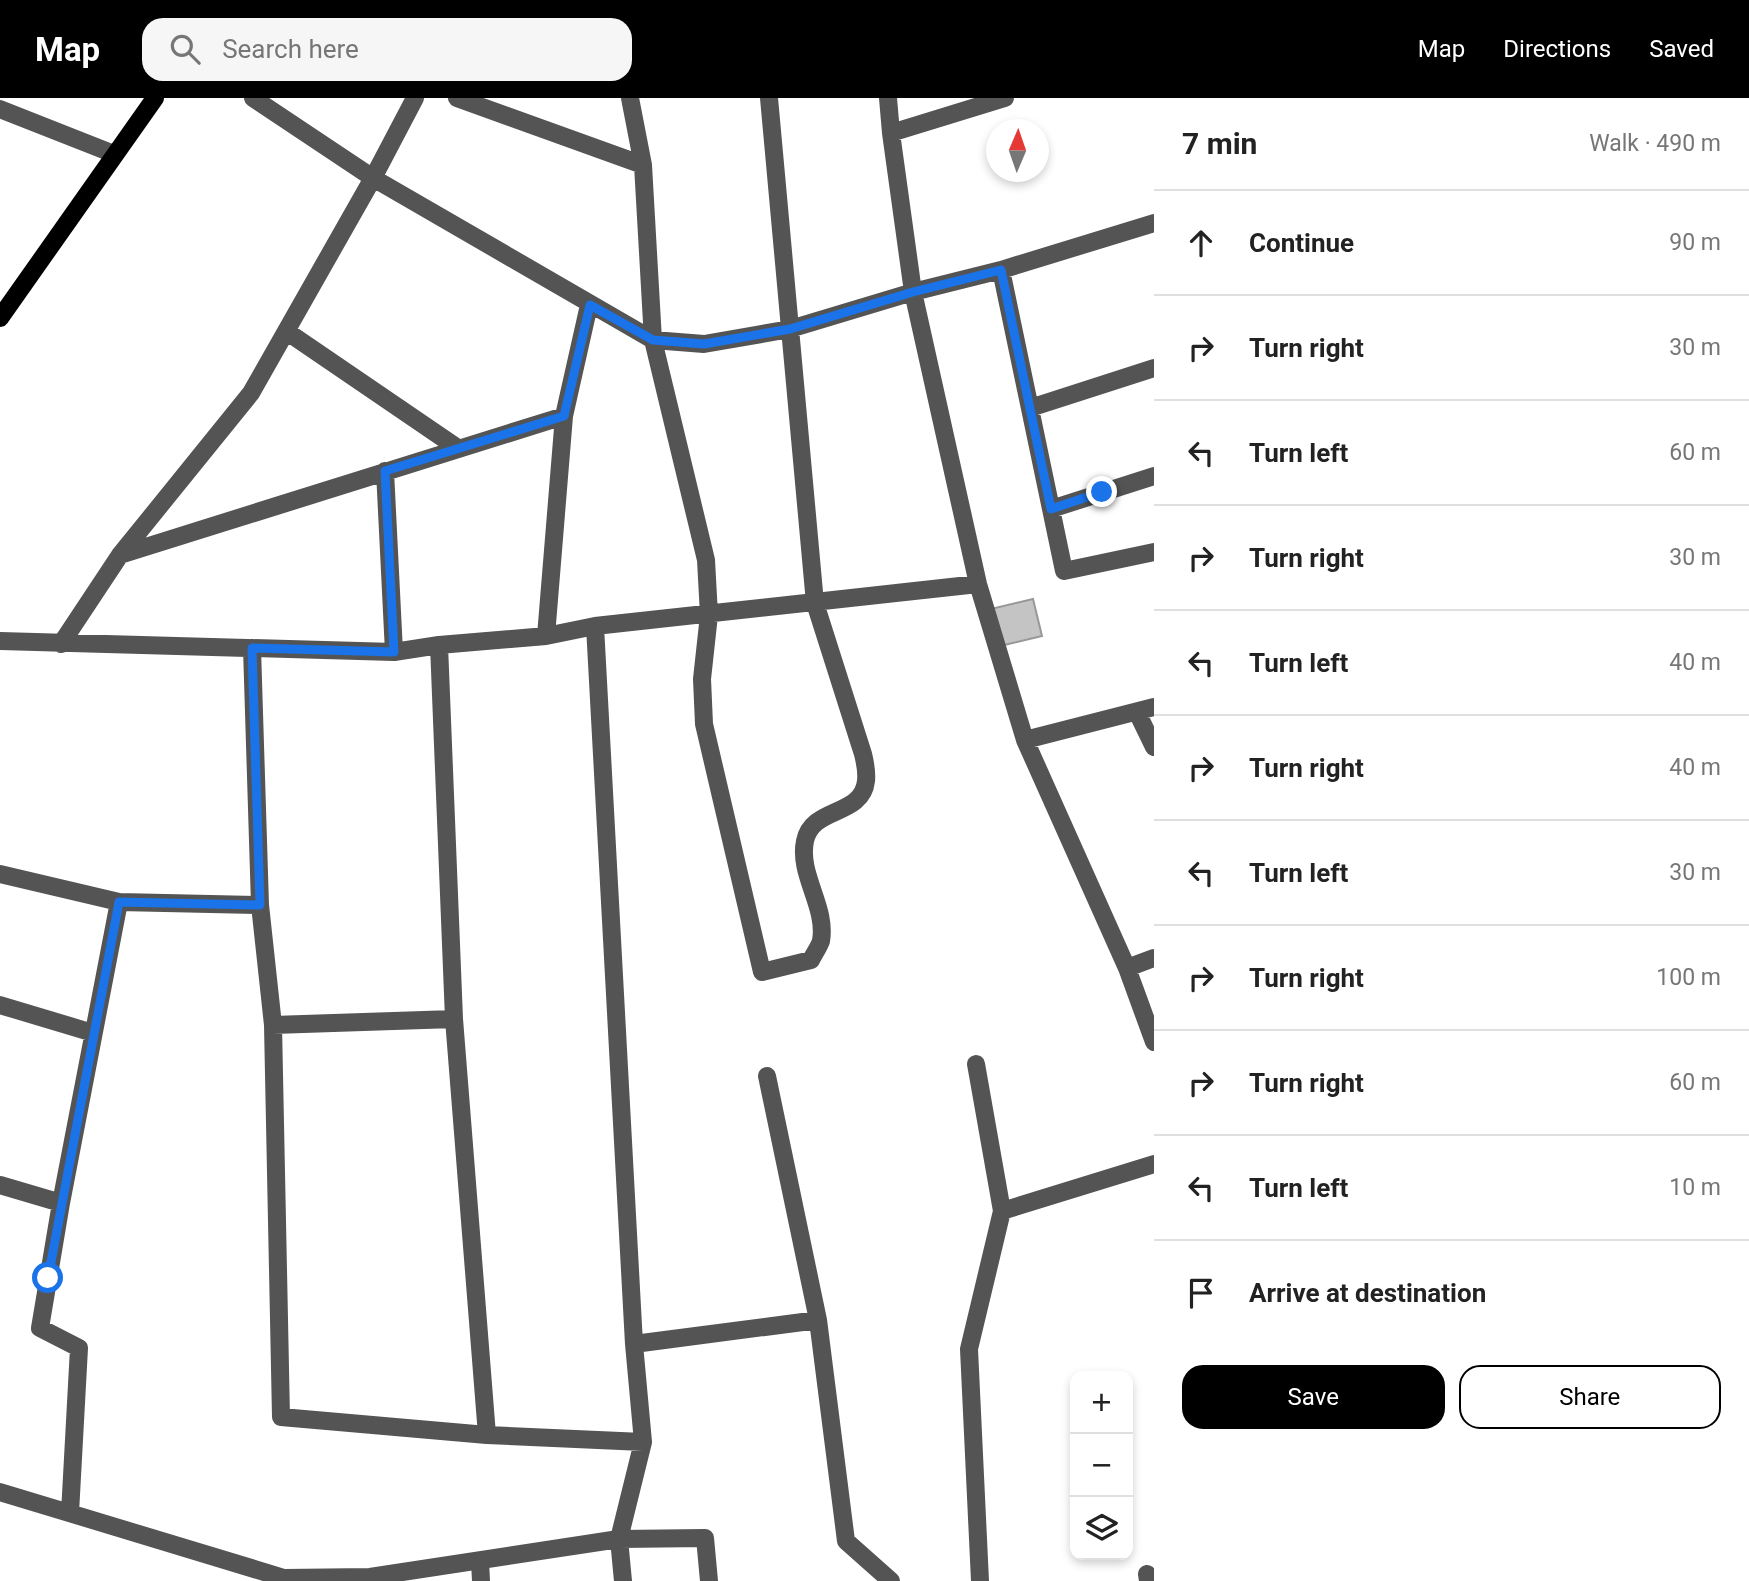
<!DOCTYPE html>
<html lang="en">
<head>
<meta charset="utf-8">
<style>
	body { margin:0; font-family:Roboto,sans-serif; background:#f6f6f6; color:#222 }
	.controls { position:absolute; right:21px; bottom:21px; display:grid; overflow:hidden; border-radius:14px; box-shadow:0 4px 10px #0003 }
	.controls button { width:63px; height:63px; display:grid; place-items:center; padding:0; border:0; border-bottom:2px solid #e0e0e0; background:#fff; color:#222; font:35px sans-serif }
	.compass { position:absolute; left:986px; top:21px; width:63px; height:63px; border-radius:50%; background:#fff; box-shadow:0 4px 10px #0003; rotate:2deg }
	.stop { position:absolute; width:21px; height:21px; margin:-16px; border:5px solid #1a73e8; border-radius:50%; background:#fff }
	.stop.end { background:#1a73e8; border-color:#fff; box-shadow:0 2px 7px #0008 }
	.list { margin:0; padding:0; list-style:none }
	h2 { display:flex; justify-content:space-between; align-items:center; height:91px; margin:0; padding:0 28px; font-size:30px }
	h2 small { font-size:23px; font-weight:400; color:#767676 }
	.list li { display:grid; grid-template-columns:46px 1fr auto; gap:21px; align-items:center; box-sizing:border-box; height:105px; padding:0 28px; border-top:2px solid #e0e0e0 }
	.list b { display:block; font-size:26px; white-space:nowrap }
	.list em { font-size:23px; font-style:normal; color:#767676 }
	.actions { display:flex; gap:14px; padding:21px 28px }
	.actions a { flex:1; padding:16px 0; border:2px solid #000; border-radius:21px; text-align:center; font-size:24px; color:#000 }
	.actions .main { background:#000; color:#fff }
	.icon { flex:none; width:38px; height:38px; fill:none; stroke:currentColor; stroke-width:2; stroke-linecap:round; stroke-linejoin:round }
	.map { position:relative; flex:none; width:1154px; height:1483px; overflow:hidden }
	header { display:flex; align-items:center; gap:42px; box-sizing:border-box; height:98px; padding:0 35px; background:#000; color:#fff }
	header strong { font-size:33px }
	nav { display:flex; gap:38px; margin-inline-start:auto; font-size:24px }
	.search { width:490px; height:63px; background:#f6f6f6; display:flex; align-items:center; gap:18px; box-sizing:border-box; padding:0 24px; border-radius:21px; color:#767676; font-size:26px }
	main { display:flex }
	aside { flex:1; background:#fff }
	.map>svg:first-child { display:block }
	.building { fill:#c4c4c4; stroke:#989898; stroke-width:2 }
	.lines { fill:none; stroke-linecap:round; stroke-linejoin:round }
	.minor { stroke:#545454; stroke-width:18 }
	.major { stroke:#000; stroke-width:18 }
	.route { stroke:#1a73e8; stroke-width:9 }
</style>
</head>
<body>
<header>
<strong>Map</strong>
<div class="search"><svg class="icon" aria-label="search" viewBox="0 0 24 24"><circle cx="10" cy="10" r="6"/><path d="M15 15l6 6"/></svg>Search here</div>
<nav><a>Map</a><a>Directions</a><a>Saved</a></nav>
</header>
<main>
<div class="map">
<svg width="1154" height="1483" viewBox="0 0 1154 1483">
	<rect width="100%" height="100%" fill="#fff"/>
	<!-- building -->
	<path class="building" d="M1033,501L1042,538L1000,548L991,511Z"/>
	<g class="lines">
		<!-- minor -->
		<path class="minor" d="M253,0L373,80L653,242L704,246L790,231L913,194L1001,172L1064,473L1154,454
			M457,0L643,67
			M630,0L643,67L653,242L706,462L709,517L702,581L704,626L762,874L811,862C814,856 819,849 821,843C827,808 798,777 805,743C812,708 862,719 866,683C867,674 865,664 863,656L815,505L769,0
			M888,0L891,35L913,194L978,486L1025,642L1127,870L1154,944
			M0,11L114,56
			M891,35L1005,0
			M1001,172L1154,125
			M286,233L459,351
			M1030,310L1154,270
			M385,373L394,554
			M1051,411L1154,378
			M120,457L564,318
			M546,538L564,318L589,207
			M0,543L394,554L439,547L454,921L487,1337
			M61,546L120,457L251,295L373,80L415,0
			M439,547L546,538L595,528L978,486
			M252,550L260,807L273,927L281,1319L487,1337L643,1344L634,1246L595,528
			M1137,614L1154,649
			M1025,642L1154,609
			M0,776L119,804L260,807
			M1127,870L1154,860
			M0,907L93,935
			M273,927L454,921
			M976,966L1002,1113L1154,1066
			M0,1087L61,1105L40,1230L79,1250L70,1415
			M61,1105L119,804
			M818,1222L846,1443L891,1483
			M634,1246L818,1222L767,978
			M0,1394L284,1480V1483
			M480,1463L481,1483
			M1147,1476L1148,1483
			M284,1480L370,1479L619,1441L705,1440L709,1483
			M623,1483L619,1441L643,1344
			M980,1483L969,1251L1002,1113"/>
		<!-- major -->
		<path class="major" d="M0,220L155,0"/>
	</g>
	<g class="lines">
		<!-- route -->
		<path class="route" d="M48,1180L119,804L260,807L252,550L394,554L385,373L564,318L590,207L653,242L704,246L790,231L913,194L1001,172L1051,411L1102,394"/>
	</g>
</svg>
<div class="controls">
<button>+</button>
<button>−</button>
<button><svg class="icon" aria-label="layers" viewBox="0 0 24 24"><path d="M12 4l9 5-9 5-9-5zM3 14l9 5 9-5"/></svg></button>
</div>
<svg class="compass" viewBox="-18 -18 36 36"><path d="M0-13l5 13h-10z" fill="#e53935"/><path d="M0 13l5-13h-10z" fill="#767676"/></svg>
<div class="stop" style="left:48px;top:1180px"></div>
<div class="stop end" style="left:1102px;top:394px"></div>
</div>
<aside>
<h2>7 min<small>Walk · 490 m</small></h2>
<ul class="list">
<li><svg class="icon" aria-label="ahead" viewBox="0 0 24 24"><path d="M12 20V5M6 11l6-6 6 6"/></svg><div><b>Continue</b></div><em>90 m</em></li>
<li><svg class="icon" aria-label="right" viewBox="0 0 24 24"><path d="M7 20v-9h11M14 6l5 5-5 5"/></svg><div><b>Turn right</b></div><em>30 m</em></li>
<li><svg class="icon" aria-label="left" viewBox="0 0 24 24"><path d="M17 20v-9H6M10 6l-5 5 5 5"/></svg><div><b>Turn left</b></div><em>60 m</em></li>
<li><svg class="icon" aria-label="right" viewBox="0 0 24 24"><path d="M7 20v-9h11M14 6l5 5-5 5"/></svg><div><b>Turn right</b></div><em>30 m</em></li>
<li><svg class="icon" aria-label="left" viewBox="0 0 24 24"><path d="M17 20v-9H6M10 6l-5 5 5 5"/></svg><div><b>Turn left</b></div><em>40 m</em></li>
<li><svg class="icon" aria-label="right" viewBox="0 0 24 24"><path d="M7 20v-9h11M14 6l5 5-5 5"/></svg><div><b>Turn right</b></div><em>40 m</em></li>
<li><svg class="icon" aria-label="left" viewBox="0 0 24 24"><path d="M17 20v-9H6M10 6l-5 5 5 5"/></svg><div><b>Turn left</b></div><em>30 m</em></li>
<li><svg class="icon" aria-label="right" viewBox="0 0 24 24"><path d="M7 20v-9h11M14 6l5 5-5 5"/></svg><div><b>Turn right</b></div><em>100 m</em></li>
<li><svg class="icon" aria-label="right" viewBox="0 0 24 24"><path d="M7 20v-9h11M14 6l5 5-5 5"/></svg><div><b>Turn right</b></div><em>60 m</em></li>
<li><svg class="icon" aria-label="left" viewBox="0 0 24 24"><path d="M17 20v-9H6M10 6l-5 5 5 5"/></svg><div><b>Turn left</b></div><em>10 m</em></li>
<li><svg class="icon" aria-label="arrive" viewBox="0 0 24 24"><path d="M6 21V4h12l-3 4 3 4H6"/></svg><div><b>Arrive at destination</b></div></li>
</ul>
<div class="actions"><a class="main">Save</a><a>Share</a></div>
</aside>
</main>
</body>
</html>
